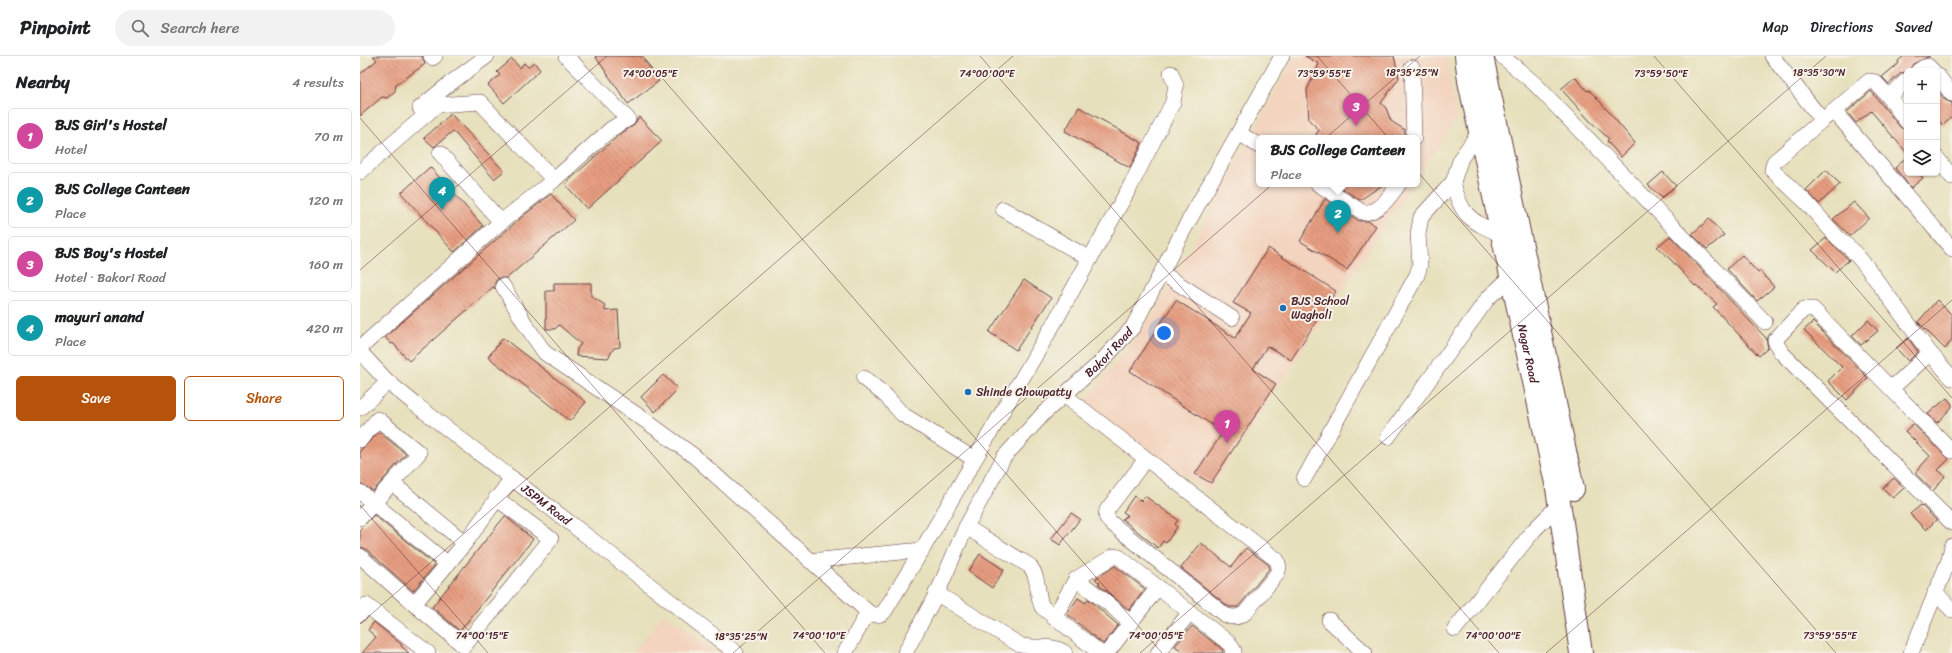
<!DOCTYPE html>
<html lang="en">
<head>
<meta charset="utf-8">
<style>
	body { margin:0; font-family:Sriracha,sans-serif; background:#f2f2f2; color:#202124 }
	.controls { position:absolute; right:12px; top:12px; display:grid; overflow:hidden; border-radius:6px; box-shadow:0 1px 3px #0004 }
	.controls button { width:36px; height:36px; display:grid; place-items:center; padding:0; border:0; border-bottom:1px solid #e0e0e0; background:#fff; color:#202124; font:20px sans-serif }
	.you { position:absolute; left:804px; top:277px; width:14px; height:14px; margin:-10px; border:3px solid #fff; border-radius:50%; background:#1a73e8; box-shadow:0 0 0 6px #1a73e833 }
	.badge { display:grid; place-items:center; width:26px; height:26px; border-radius:50%; background:#b45309; color:#fff; font-size:13px; font-weight:700 }
	.pin { position:absolute; translate:-50% -33px; filter:drop-shadow(0 1px 2px #0008) }
	.pin::after { content:''; position:absolute; top:21px; width:14px; height:12px; background:inherit; clip-path:polygon(0 0,100% 0,50% 100%) }
	.popup { position:absolute; left:896px; top:79px; width:164px; height:52px; box-sizing:border-box; display:grid; place-content:center; border-radius:6px; background:#fff; filter:drop-shadow(0 1px 3px #0005); font-size:13px; white-space:nowrap; color:#757577 }
	.popup b { font-size:15px; color:#202124 }
	.popup::after { content:''; position:absolute; left:50%; top:100%; margin-left:-8px; border:8px solid transparent; border-top-color:#fff }
	.list { margin:0; padding:0; list-style:none }
	h2 { display:flex; justify-content:space-between; align-items:center; height:52px; margin:0; padding:0 16px; font-size:17px }
	h2 small { font-size:13px; font-weight:400; color:#757577 }
	.list li { display:grid; grid-template-columns:26px 1fr auto; gap:12px; align-items:center; box-sizing:border-box; height:56px; margin:0 8px 8px; padding:0 8px; border:1px solid #e0e0e0; border-radius:6px }
	.list b { display:block; font-size:15px; white-space:nowrap }
	.list p { margin:0; font-size:13px; white-space:nowrap; color:#757577 }
	.list em { font-size:13px; font-style:normal; color:#757577 }
	.actions { display:flex; gap:8px; padding:12px 16px }
	.actions a { flex:1; padding:9px 0; border:1px solid #b45309; border-radius:6px; text-align:center; font-size:14px; color:#b45309 }
	.actions .main { background:#b45309; color:#fff }
	.icon { flex:none; width:22px; height:22px; fill:none; stroke:currentColor; stroke-width:2; stroke-linecap:round; stroke-linejoin:round }
	.map { position:relative; flex:none; width:1592px; height:597px; overflow:hidden }
	header { display:flex; align-items:center; gap:24px; box-sizing:border-box; height:56px; padding:0 20px; background:#fff; border-bottom:1px solid #e0e0e0 }
	header strong { font-size:19px }
	nav { display:flex; gap:22px; margin-inline-start:auto; font-size:14px }
	.search { width:280px; height:36px; background:#f2f2f2; display:flex; align-items:center; gap:10px; box-sizing:border-box; padding:0 14px; border-radius:22px; color:#757577; font-size:15px }
	main { display:flex }
	aside { flex:1; background:#fff }
	.map>svg:first-child { display:block }
	.built { fill:#f3d4bf }
	.building { fill:url(#building-back-hatch) }
	.lines { fill:none; stroke-linecap:round; stroke-linejoin:round }
	.minor-casing { stroke:#623c41; stroke-width:16 }
	.highway-casing { stroke:#623c41; stroke-width:24 }
	.minor { stroke:#fff; stroke-width:15 }
	.highway { stroke:#fff; stroke-width:22 }
	.ticks { fill:none; stroke:#4a1f2b; stroke-width:1; stroke-opacity:0.45 }
	.poi-dot { fill:#1f6fb2; stroke:#f7f3e8; stroke-width:1.5 }
	.labels { text-anchor:middle; stroke-width:4; stroke-linejoin:round; paint-order:stroke }
	.poi-label { font-size:12px; fill:#4a1f2b; stroke:#f7f3e8; text-anchor:start }
	.street-label { font-size:12px; fill:#4a1f2b; stroke:#f7f3e8 }
	.ticks-label { font-size:10px; text-anchor:middle; fill:#4a1f2b; stroke:#f7f3e8; stroke-width:4; stroke-linejoin:round; paint-order:stroke }
</style>
</head>
<body>
<header>
<strong>Pinpoint</strong>
<div class="search"><svg class="icon" aria-label="search" viewBox="0 0 24 24"><circle cx="10" cy="10" r="6"/><path d="M15 15l6 6"/></svg>Search here</div>
<nav><a>Map</a><a>Directions</a><a>Saved</a></nav>
</header>
<main>
<aside>
<h2>Nearby<small>4 results</small></h2>
<ul class="list">
<li><span class="badge" style="background:#d1479c">1</span><div><b>BJS Girl's Hostel</b><p>Hotel</p></div><em>70 m</em></li>
<li><span class="badge" style="background:#0f9aa8">2</span><div><b>BJS College Canteen</b><p>Place</p></div><em>120 m</em></li>
<li><span class="badge" style="background:#d1479c">3</span><div><b>BJS Boy's Hostel</b><p>Hotel · Bakori Road</p></div><em>160 m</em></li>
<li><span class="badge" style="background:#0f9aa8">4</span><div><b>mayuri anand</b><p>Place</p></div><em>420 m</em></li>
</ul>
<div class="actions"><a class="main">Save</a><a>Share</a></div>
</aside>
<div class="map">
<svg width="1592" height="597" viewBox="0 0 1592 597">
	<defs>
		<pattern id="building-back-hatch" width="6" height="6" patternUnits="userSpaceOnUse"><rect width="6" height="6" fill="#e79d80"/><path d="M-1 5l2 2M0 0l6 6M5-1l2 2" fill="none" stroke="#bd7f69"/></pattern>
	</defs>
	<rect width="100%" height="100%" fill="#f7f3e8"/>
	<filter id="ink" filterUnits="userSpaceOnUse"><feTurbulence type="fractalNoise" baseFrequency=".025" numOctaves="2"/><feDisplacementMap in="SourceGraphic" scale="8" xChannelSelector="R" yChannelSelector="G"/><feConvolveMatrix kernelMatrix="1 2 1 2 8 2 1 2 1" color-interpolation-filters="sRGB"/></filter>
	<filter id="wash" filterUnits="userSpaceOnUse"><feTurbulence type="fractalNoise" baseFrequency=".012" numOctaves="4" result="noise"/><feDisplacementMap in="SourceGraphic" scale="16" xChannelSelector="R" yChannelSelector="G"/><feGaussianBlur stdDeviation="0.9" result="paint"/><feColorMatrix in="noise" values="0 0 0 0 0 0 0 0 0 0 0 0 0 0 0 0 0 1.4 0 .05"/><feComposite in="paint" operator="in"/></filter>
	<g filter="url(#wash)">
		<rect width="100%" height="100%" fill="#e7e0bc"/>
		<!-- built -->
		<path class="built" d="M935,0H1087L1097,62L1057,122V82H899V128H1053L848,436L725,347L797,254Z
			M304,557L357,597H273Z"/>
		<g id="blocks">
			<!-- building -->
			<path class="building" d="M13,0H62L65,8L36,29L35,35L27,42L22,41L0,60V18L17,4Z
				M235,0H281L299,25L268,48Z
				M945,0H1034L1039,22L1021,47L1026,52L1031,65L1045,74V82H954L959,74L949,64L947,34L959,8Z
				M1544,0H1570L1553,8L1549,15L1541,17L1529,28L1522,21L1539,7L1538,5Z
				M152,3L160,12L164,7L168,11L174,6L180,14L144,47L128,29L140,19L137,16Z
				M1215,21L1227,35L1229,34L1236,41L1275,87L1261,101L1247,85L1249,83L1230,65L1201,33Z
				M1577,34L1585,44L1592,47V61L1583,69L1577,63Z
				M1511,35L1540,71L1547,75V97L1511,55L1496,67L1487,56Z
				M719,51L782,87L770,112L705,75Z
				M91,58L144,115L134,123L93,75L74,91L64,82Z
				M279,61L302,85L227,153L205,128L260,78L273,70Z
				M1547,101V117H1558L1563,122L1551,132L1535,112Z
				M70,111L123,170L94,196L41,137Z
				M1466,114L1480,128L1459,148L1446,134Z
				M1303,116L1316,130L1302,142L1288,129Z
				M975,128H1024L1000,144Z
				M191,138L214,164L147,222H138L135,226V233L133,231L49,305L33,287L31,288L25,281L163,160Z
				M965,143L999,165H1008L1016,170L987,214L940,185Z
				M1494,146L1509,162L1490,180L1473,163Z
				M1349,163L1364,179L1347,193L1332,178Z
				M1310,180L1406,282L1408,292L1399,300L1353,251L1357,248L1336,229L1335,230L1312,205L1297,191Z
				M1466,182L1489,204L1475,216L1452,194Z
				M908,192L976,235L931,304L907,290L893,313L916,328L851,427L835,418L863,376L770,315L816,244L875,282L891,257L873,247Z
				M1382,199L1398,217L1400,215L1414,231L1397,245L1367,213Z
				M664,224L691,242L656,294L629,276Z
				M194,227H231V240L245,249V255L258,254L260,291L254,292L248,302L216,300L217,293L221,288L199,269L195,273H186V235H194Z
				M1577,244L1592,259V284L1585,293L1558,266Z
				M1508,264L1518,275L1501,289L1492,280Z
				M1453,266L1508,322L1487,344L1468,325L1482,311L1444,274Z
				M143,282L226,346L210,365L128,301Z
				M1548,282L1558,296L1548,305L1536,292Z
				M303,319L318,333L295,356L281,341Z
				M1587,342L1592,348V351L1577,367L1568,358Z
				M1553,368L1589,403L1578,414L1585,420L1573,435L1555,417L1570,400L1545,375Z
				M19,376L46,398L13,435L0,427V395Z
				M1534,422L1544,432L1533,442L1523,432Z
				M774,440L781,445L785,440L818,464L815,468L817,471L806,487L803,485L798,492L762,463L768,459L763,456Z
				M1561,449L1576,464L1566,474L1550,458Z
				M711,457L720,463L700,489L691,483Z
				M14,459L75,509L53,535L6,493L0,491V473Z
				M145,460L173,483L100,575L72,551Z
				M841,487L871,511L886,492L909,509V513L878,551H869L821,512Z
				M620,498L644,514L632,532L608,515Z
				M755,510L785,533L769,554L738,528L740,527L735,523Z
				M718,542L726,547L728,543L758,569L743,588L707,558Z
				M14,566L42,589L41,590L49,597H2L16,581L8,574Z
				M832,570L862,593L863,597H825L815,590Z"/>
		</g>
	</g>
	<g filter="url(#ink)">
		<use href="#blocks" fill-opacity="0" stroke="#623c41" stroke-width="1"/>
		<g class="lines">
			<!-- minor casing -->
			<g class="minor-casing">
				<g id="minor">
					<path d="M71,0L72,2L75,0"/>
					<path d="M1142,0L1175,28L1405,266"/>
					<path d="M1412,0L1462,64L1414,106L1412,114L1446,146L1478,182L1491,193L1506,210L1570,297L1592,322"/>
					<path d="M1052,11L1054,82"/>
					<path d="M1558,15L1564,11L1568,10L1573,15"/>
					<path d="M1577,19L1592,38"/>
					<path d="M1547,24L1529,41L1547,66"/>
					<path d="M60,52L88,29L127,0"/>
					<path d="M1474,55L1509,25L1515,26L1529,41"/>
					<path d="M1462,64L1474,55L1592,193"/>
					<path d="M879,77L899,90"/>
					<path d="M80,97L141,166"/>
					<path d="M1577,102L1592,121"/>
					<path d="M0,116L77,49L120,46L194,124"/>
					<path d="M1093,126C1101,161 1111,165 1142,179"/>
					<path d="M958,128L1004,157C1021,155 1029,141 1039,128"/>
					<path d="M643,153L730,203"/>
					<path d="M802,217L872,262"/>
					<path d="M143,230L167,271L185,297L286,365L334,400L508,556C515,560 518,560 524,556L562,494L697,262L771,129L813,46L816,30L811,17"/>
					<path d="M0,292L141,166L194,124L251,73L268,63L206,0"/>
					<path id="s1" d="M0,296L28,326L55,348L249,497L376,597"/>
					<path d="M504,322L526,340L542,358L614,403"/>
					<path d="M1531,333L1570,297"/>
					<path d="M704,339L917,504L919,511L917,518L885,557C878,562 873,562 865,559L750,466L746,460L747,454L786,403"/>
					<path d="M0,352L28,326"/>
					<path d="M1028,381L1128,242L1151,221"/>
					<path d="M0,384L18,363L59,397L32,427"/>
					<path d="M1592,395L1453,253H1444L1415,284L1416,287L1421,296L1592,467"/>
					<path d="M944,423L1057,219L1060,209L1058,178L1061,161L1093,126L1101,102L1120,75"/>
					<path d="M0,436L88,508"/>
					<path d="M136,442L191,483L104,590L54,548L105,487L152,422"/>
					<path d="M0,462L32,427L105,487"/>
					<path d="M606,471L670,510C680,523 676,537 682,551L740,597"/>
					<path d="M0,500L54,548"/>
					<path d="M450,505L562,494"/>
					<path d="M716,523L753,551L770,567"/>
					<path d="M1575,536L1592,554"/>
					<path d="M576,537L660,589C675,594 692,587 705,597"/>
					<path d="M0,558L6,549L68,597"/>
					<path d="M694,562L716,523L754,500L759,501L869,587L874,595L872,597"/>
					<path d="M969,564L1005,597"/>
					<path d="M1095,573L1174,474L1200,448"/>
					<path d="M485,597L508,556"/>
					<path id="s2" d="M545,597L579,533L606,471L644,401L684,357L741,306L773,271L823,175L922,0"/>
					<path d="M747,597L798,531"/>
					<path d="M798,597L830,556"/>
					<path d="M1551,597L1589,504L1592,490"/>
				</g>
			</g>
			<!-- highway casing -->
			<g class="highway-casing">
				<g id="highway">
					<path id="s3" d="M1106,0L1109,25L1197,432L1221,597"/>
					<path d="M1122,0L1213,433"/>
				</g>
			</g>
			<!-- minor -->
			<use href="#minor" class="minor"/>
			<!-- highway -->
			<use href="#highway" class="highway"/>
		</g>
	</g>
	<!-- ticks -->
	<path class="ticks" d="M283,0L802,597M620,0L1139,597M957,0L1476,597M1294,0L1592,342M0,62L465,597M0,214L247,0M0,449L128,597M0,568L653,0M373,597L1060,0M780,597L1466,0M1186,597L1592,244"/>
	<!-- markers -->
	<g class="poi-dot">
		<circle cx="923" cy="252" r="4"/>
		<circle cx="608" cy="336" r="4"/>
	</g>
	<g class="labels">
		<!-- poi labels -->
		<g class="poi-label">
			<text x="931" y="249">BJS School<tspan x="931" dy="14">Wagholi</tspan></text>
			<text x="616" y="340">Shinde Chowpatty</text>
		</g>
		<!-- street labels -->
		<g class="street-label">
			<text dy="4" stroke="none"><textPath href="#s2" startOffset="368">Bakori Road</textPath></text>
			<text dy="4" stroke="none"><textPath href="#s3" startOffset="304">Nagar Road</textPath></text>
			<text dy="4" stroke="none"><textPath href="#s1" startOffset="241">JSPM Road</textPath></text>
		</g>
	</g>
	<g class="ticks-label">
		<text x="1052" y="20">18°35'25"N</text>
		<text x="1459" y="20">18°35'30"N</text>
		<text x="290" y="21">74°00'05"E</text>
		<text x="627" y="21">74°00'00"E</text>
		<text x="964" y="21">73°59'55"E</text>
		<text x="1301" y="21">73°59'50"E</text>
		<text x="122" y="583">74°00'15"E</text>
		<text x="459" y="583">74°00'10"E</text>
		<text x="796" y="583">74°00'05"E</text>
		<text x="1133" y="583">74°00'00"E</text>
		<text x="1470" y="583">73°59'55"E</text>
		<text x="381" y="584">18°35'25"N</text>
	</g>
</svg>
<div class="controls">
<button>+</button>
<button>−</button>
<button><svg class="icon" aria-label="layers" viewBox="0 0 24 24"><path d="M12 4l9 5-9 5-9-5zM3 14l9 5 9-5"/></svg></button>
</div>
<div class="you"></div>
<div class="pin badge" style="left:867px;top:387px;background:#d1479c">1</div>
<div class="pin badge" style="left:978px;top:177px;background:#0f9aa8">2</div>
<div class="popup"><b>BJS College Canteen</b>Place</div>
<div class="pin badge" style="left:996px;top:70px;background:#d1479c">3</div>
<div class="pin badge" style="left:82px;top:154px;background:#0f9aa8">4</div>
</div>
</main>
</body>
</html>
